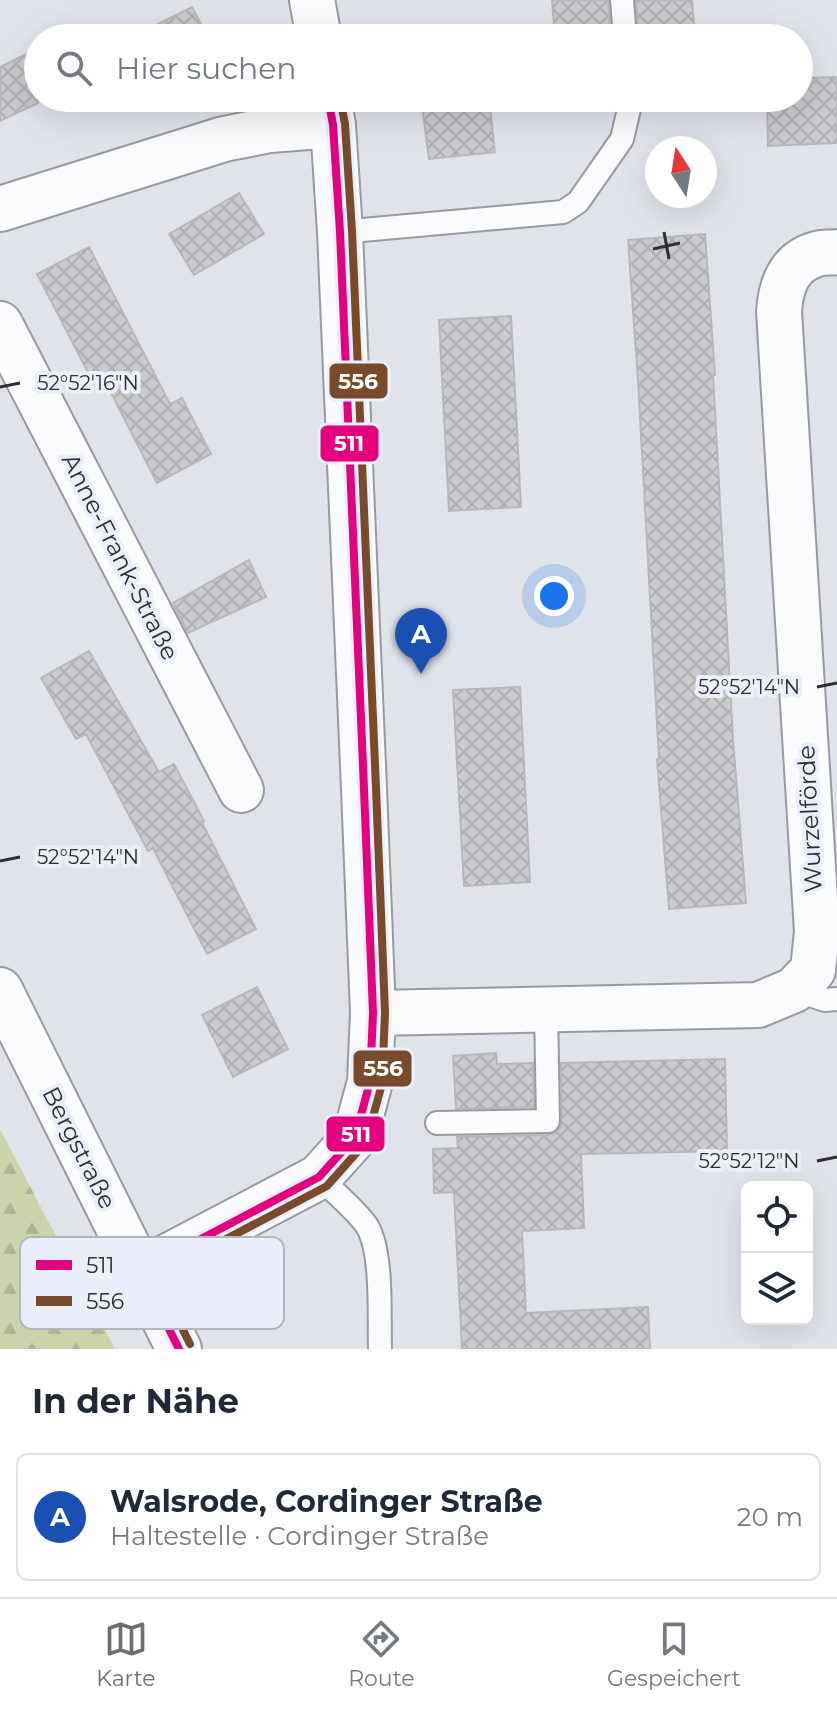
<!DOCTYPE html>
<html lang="de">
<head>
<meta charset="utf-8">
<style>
	body { margin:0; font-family:Montserrat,sans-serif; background:#f6f6f7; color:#1f2937 }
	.controls { position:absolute; right:24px; bottom:24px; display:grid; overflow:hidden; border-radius:12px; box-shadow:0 8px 32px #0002 }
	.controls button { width:72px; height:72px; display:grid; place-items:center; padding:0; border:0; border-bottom:2px solid #e0e1e3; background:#fff; color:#1f2937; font:40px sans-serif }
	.compass { position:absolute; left:645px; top:136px; width:72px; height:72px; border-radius:50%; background:#fff; box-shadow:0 8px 32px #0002; rotate:348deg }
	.you { position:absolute; left:554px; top:596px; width:28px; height:28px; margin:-20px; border:6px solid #fff; border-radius:50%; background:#1a73e8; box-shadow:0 0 0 12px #1a73e833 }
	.badge { display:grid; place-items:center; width:52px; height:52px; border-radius:50%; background:#6c6e73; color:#fff; font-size:26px; font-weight:700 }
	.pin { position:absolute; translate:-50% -66px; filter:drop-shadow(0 2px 4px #0008) }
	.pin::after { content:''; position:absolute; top:42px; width:28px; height:24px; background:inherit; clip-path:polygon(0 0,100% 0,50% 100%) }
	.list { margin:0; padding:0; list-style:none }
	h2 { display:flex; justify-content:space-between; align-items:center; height:104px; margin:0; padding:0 32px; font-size:34px }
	h2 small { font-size:26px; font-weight:400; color:#747a83 }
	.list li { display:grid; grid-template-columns:52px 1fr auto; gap:24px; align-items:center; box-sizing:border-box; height:128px; margin:0 16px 16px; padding:0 16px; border:2px solid #e0e1e3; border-radius:12px }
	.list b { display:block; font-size:30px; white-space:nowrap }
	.list p { margin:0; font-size:26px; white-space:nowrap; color:#747a83 }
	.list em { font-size:26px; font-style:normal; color:#747a83 }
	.icon { flex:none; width:44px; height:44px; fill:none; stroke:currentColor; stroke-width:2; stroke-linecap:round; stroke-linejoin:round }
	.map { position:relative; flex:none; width:837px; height:1349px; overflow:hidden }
	.search { position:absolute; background:#fff; box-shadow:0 8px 32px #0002; left:24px; right:24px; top:24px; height:88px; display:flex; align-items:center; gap:20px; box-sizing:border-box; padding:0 28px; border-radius:44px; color:#747a83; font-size:30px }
	.sheet { height:248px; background:#fff }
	nav { display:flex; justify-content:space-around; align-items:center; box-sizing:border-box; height:112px; border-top:2px solid #e0e1e3; background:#fff; font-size:22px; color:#747a83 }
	nav a { display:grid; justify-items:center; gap:4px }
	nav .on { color:#6c6e73 }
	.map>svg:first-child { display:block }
	.forest { fill:url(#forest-firs) }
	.building { fill:url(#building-cross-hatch); stroke:#b8b6bb; stroke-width:2 }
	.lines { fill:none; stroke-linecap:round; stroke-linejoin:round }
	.service-casing { stroke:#989a9f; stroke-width:26 }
	.minor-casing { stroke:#989a9f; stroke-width:48 }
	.secondary-casing { stroke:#989a9f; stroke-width:48 }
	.service { stroke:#fafbfc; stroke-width:22 }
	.minor { stroke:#fafbfc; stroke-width:44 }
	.secondary { stroke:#fafbfc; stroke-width:44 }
	.bus-1-casing { stroke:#ebeffb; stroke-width:14 }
	.bus-2-casing { stroke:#ebeffb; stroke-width:14 }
	.bus-1 { stroke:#e5007d; stroke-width:8 }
	.bus-2 { stroke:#7a4b2a; stroke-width:8 }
	.ticks { fill:none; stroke:#2d2f33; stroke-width:3 }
	.labels { text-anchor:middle; stroke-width:8; stroke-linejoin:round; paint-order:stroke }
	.street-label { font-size:24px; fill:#2d2f33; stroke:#ebeffb }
	.key { fill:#ebeffb; stroke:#b2b5bf; stroke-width:2 }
	.key-label { font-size:22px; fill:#2d2f33 }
	.ticks-label { font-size:20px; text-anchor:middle; fill:#2d2f33; stroke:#ebeffb; stroke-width:8; stroke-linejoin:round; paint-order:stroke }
	.line-badge { stroke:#ebeffb; stroke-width:3 }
	.badge-label { font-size:22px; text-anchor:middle; font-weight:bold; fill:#fff }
</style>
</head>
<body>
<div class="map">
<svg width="837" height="1349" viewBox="0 0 837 1349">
	<defs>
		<pattern id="forest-firs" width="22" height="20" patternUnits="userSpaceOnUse" patternTransform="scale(2)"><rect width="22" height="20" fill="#cbd3ab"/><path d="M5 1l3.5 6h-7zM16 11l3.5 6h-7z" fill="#afb594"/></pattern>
		<pattern id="building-cross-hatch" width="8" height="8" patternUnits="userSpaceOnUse" patternTransform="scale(2)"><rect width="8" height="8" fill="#cbcace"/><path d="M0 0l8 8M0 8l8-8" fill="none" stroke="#afaeb1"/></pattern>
	</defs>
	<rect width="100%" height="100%" fill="#e0e3ea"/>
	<!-- forest -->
	<path class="forest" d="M0,1129L115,1349H0Z"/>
	<!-- building -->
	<path class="building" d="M552,0H608L611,38H555Z
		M636,0H692L695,38H639Z
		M192,7L208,38H130Z
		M38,48V103L0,121V67Z
		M837,77V143L768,146L767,98H799V78Z
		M421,98H489L495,152L429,159Z
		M239,193L264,234L194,275L169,234Z
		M705,234L715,375H713L733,739L746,903L669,909L657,759H659L638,381L628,240Z
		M89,247L170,404L182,398L211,454L157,483L104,379L94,384L37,274Z
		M511,316L521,507L449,511L439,320Z
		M249,560L266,597L188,633L173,603Z
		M89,651L159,772L174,764L204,821L202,823L256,929L207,954L153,848L148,851L86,734L76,739L41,678Z
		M520,687L530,882L464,886L453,690Z
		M257,987L288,1049L233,1077L202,1015Z
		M496,1053L497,1064L533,1063L534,1107L456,1109L453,1056Z
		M725,1059L727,1151L581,1154L584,1228L522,1231L526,1313L648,1307L650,1349H462L454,1192L434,1193L433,1149L458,1148L457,1137L548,1135L556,1132L561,1127L562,1121L561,1063Z"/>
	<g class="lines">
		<!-- service casing -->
		<g class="service-casing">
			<path id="service" d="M622,0L625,38
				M340,232L563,212L578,202L622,139L630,105V98
				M794,990L825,1000L837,999
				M437,1123L548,1121L546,1009
				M319,1177C333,1191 357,1211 367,1226C383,1252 379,1317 380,1349"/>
		</g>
		<!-- minor casing -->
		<g class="minor-casing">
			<path id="minor" d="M312,0L319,38
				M0,209L224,139L270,130L333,125
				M0,324L241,790
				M373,1013L758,1005L794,990L813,970L817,932L779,311C781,286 788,262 817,254C823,252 831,253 837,252
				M140,1271L319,1177L355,1137L370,1082L373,1013L364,789L340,232L333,125L328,98"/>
		</g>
		<!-- secondary casing -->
		<g class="secondary-casing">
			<path id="secondary" d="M0,990L179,1349"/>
		</g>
		<!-- service -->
		<use href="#service" class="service"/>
		<!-- minor -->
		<use href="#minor" class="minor"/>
		<!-- secondary -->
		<use href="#secondary" class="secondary"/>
		<!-- bus-1 casing -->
		<g class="bus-1-casing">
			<path id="bus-1" d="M179,1349L140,1271L319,1177L355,1137L370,1082L373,1013L364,789L340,232L333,125L328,98"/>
		</g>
		<!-- bus-2 casing -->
		<g class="bus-2-casing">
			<path id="bus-2" d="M190,1344L156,1276L327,1186L366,1142L382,1084L385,1013L376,788L352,231L345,124L340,98"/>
		</g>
		<!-- bus-1 -->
		<use href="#bus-1" class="bus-1"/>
		<!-- bus-2 -->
		<use href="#bus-2" class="bus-2"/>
	</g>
	<!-- ticks -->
	<path class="ticks" d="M664,232L669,259M653,249L680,243M0,387L20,383M817,687L837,683M0,861L20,857M817,1161L837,1157"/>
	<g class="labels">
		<!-- street labels -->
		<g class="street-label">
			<text transform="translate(120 557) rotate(63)" y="8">Anne-Frank-Straße</text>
			<text transform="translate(810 819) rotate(-93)" y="8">Wurzelförde</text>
			<text transform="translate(79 1148) rotate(63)" y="8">Bergstraße</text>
		</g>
	</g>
	<!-- legend -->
	<rect x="20" y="1237" width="264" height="92" rx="12" class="key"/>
	<rect x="36" y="1260" width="36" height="10" fill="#e5007d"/>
	<rect x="36" y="1296" width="36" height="10" fill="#7a4b2a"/>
	<g class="key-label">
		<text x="86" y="1273">511</text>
		<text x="86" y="1309">556</text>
	</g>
	<g class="ticks-label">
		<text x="88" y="390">52°52'16"N</text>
		<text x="749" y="694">52°52'14"N</text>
		<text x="88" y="864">52°52'14"N</text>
		<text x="749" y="1168">52°52'12"N</text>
	</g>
	<g class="line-badge">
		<rect x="328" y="362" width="61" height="38" rx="8" fill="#7a4b2a"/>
		<rect x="319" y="424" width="61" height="39" rx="8" fill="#e5007d"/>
		<rect x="352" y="1049" width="61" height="39" rx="8" fill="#7a4b2a"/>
		<rect x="325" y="1115" width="61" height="38" rx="8" fill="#e5007d"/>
	</g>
	<g class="badge-label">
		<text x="358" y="389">556</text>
		<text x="349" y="451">511</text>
		<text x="383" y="1076">556</text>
		<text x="356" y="1142">511</text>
	</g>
</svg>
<div class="controls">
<button><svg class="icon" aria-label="locate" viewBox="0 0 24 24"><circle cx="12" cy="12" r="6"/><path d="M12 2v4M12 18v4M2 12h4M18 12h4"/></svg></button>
<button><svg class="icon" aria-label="layers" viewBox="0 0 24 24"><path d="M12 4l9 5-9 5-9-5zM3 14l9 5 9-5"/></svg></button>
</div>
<svg class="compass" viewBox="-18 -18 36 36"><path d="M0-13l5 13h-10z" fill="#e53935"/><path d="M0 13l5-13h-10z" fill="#747a83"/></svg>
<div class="you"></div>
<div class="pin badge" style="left:421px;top:674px;background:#1a4fb4">A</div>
<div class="search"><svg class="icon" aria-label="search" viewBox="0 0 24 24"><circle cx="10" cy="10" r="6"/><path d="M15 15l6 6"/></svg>Hier suchen</div>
</div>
<section class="sheet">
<h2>In der Nähe<small></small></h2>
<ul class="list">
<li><span class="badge" style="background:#1a4fb4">A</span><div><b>Walsrode, Cordinger Straße</b><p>Haltestelle · Cordinger Straße</p></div><em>20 m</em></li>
</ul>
</section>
<nav>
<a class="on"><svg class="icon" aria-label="map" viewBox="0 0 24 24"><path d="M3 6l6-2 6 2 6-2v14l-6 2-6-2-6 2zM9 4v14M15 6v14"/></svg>Karte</a>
<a><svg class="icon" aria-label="directions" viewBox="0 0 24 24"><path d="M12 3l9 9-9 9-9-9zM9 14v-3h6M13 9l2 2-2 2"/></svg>Route</a>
<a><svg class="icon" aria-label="saved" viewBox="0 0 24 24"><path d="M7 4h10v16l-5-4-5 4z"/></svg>Gespeichert</a>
</nav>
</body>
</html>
